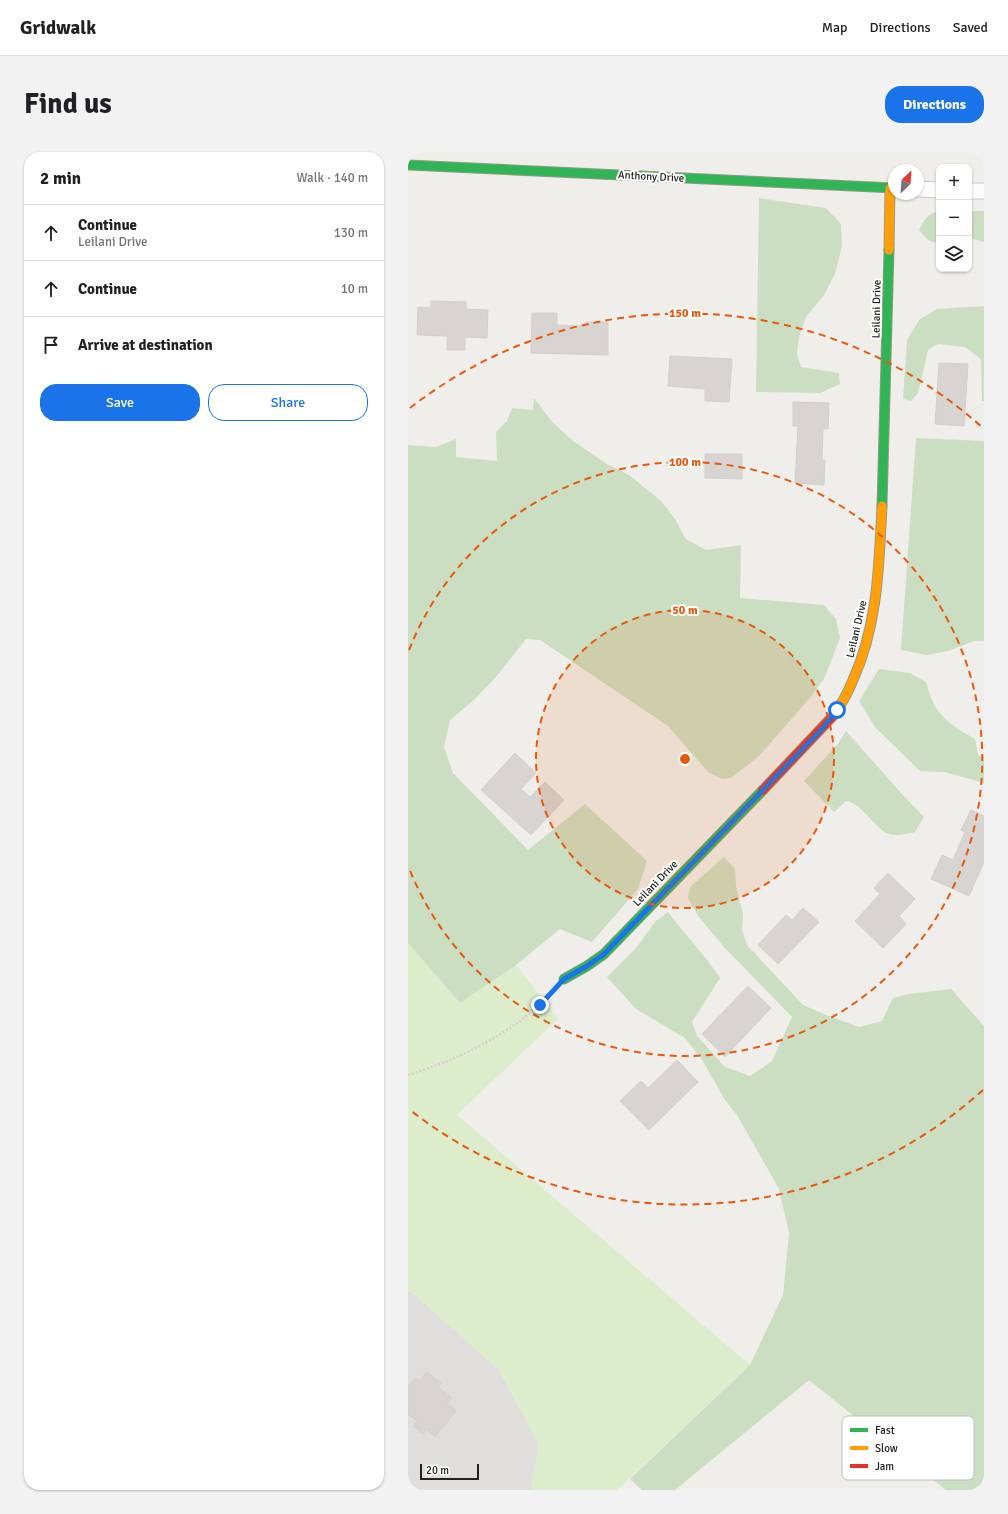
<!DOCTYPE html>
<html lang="en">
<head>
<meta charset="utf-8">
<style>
	body { margin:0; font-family:Signika,sans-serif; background:#f2f2f2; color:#202124 }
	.controls { position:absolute; right:12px; top:12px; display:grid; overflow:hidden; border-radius:8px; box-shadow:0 1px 3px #0004 }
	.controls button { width:36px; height:36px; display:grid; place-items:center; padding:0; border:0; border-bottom:1px solid #e0e0e0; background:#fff; color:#202124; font:20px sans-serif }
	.compass { position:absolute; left:480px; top:12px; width:36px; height:36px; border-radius:50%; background:#fff; box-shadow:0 1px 3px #0004; rotate:25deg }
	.scale { position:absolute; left:12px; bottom:10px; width:59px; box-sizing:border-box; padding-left:4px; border:2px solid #222; border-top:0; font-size:11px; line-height:14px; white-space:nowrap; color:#222; -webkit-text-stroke:3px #fff; paint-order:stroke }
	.stop { position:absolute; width:12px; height:12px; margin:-9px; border:3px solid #1a73e8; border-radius:50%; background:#fff }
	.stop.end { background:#1a73e8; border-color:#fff; box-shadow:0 1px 4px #0008 }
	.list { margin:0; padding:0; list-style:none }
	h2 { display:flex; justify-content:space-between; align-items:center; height:52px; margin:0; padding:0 16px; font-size:17px }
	h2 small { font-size:13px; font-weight:400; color:#757577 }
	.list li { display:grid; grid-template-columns:26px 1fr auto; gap:12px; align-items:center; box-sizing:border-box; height:56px; padding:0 16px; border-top:1px solid #e0e0e0 }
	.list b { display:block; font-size:15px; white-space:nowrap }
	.list p { margin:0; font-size:13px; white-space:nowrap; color:#757577 }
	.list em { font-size:13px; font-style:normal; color:#757577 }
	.actions { display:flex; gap:8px; padding:12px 16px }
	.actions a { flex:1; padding:9px 0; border:1px solid #1a73e8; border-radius:16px; text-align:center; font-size:14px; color:#1a73e8 }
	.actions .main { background:#1a73e8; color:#fff }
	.icon { flex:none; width:22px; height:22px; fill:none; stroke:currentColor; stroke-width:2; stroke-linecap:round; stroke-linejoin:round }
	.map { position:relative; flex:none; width:576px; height:1338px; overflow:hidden; border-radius:16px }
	header { display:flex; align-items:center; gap:24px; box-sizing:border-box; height:56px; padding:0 20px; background:#fff; border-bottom:1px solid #e0e0e0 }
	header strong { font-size:19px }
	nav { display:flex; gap:22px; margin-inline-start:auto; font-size:14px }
	.intro { display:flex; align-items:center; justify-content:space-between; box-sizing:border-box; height:96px; padding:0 24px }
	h1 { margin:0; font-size:28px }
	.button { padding:10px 18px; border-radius:16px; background:#1a73e8; color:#fff; font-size:14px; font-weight:700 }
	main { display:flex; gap:24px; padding:0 24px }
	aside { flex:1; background:#fff; border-radius:16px; box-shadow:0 1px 3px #0004 }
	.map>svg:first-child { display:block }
	.residential { fill:#dfdedc }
	.grass { fill:#ddeccb }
	.forest { fill:#cbdec1 }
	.building { fill:#d7d4d2; stroke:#d3d0cc }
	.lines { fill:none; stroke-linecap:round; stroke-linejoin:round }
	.street-casing { stroke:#c9c8c7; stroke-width:17 }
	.fast-casing { stroke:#999a82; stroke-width:11 }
	.slow-casing { stroke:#999a82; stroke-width:11 }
	.jam-casing { stroke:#999a82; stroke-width:11 }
	.path { stroke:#dccecd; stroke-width:2.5; stroke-dasharray:2 2; stroke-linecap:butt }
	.street { stroke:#fdfcfc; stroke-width:15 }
	.fast { stroke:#30b455; stroke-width:9 }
	.slow { stroke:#ff9f0a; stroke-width:9 }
	.jam { stroke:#e5322d; stroke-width:9 }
	.route { stroke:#1a73e8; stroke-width:5 }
	.ring { fill:none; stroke:#e8590c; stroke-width:2; stroke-dasharray:7 5 }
	.labels { text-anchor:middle; stroke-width:4; stroke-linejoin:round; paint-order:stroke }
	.street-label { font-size:11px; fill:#222; stroke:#fff }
	.key { fill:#fff; stroke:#bdbdbd; stroke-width:1 }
	.key-label { font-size:11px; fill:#222 }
	.centre { fill:#e8590c; stroke:#fff; stroke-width:2 }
	.ring-label { font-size:12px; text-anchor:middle; font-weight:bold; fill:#e8590c; stroke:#fff; stroke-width:4; stroke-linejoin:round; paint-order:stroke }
</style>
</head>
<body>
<header>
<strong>Gridwalk</strong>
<nav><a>Map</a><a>Directions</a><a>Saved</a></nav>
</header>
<div class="intro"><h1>Find us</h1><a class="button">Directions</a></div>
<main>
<aside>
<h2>2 min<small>Walk · 140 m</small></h2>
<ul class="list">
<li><svg class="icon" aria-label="ahead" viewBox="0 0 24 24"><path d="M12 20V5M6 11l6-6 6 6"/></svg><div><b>Continue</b><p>Leilani Drive</p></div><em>130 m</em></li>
<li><svg class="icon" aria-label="ahead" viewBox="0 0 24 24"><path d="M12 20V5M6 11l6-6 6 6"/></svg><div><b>Continue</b></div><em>10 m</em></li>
<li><svg class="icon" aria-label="arrive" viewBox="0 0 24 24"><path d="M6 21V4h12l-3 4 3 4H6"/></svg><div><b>Arrive at destination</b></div></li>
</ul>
<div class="actions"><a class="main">Save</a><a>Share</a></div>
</aside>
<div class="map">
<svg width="576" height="1338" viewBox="0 0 576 1338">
	<rect width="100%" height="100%" fill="#f0eeeb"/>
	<!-- residential -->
	<path class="residential" d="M0,1139L4,1140L91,1218L131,1292L123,1338H0Z"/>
	<!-- grass -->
	<path class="grass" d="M0,791L52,851L108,813L150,867L49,963L342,1213L209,1338H123L131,1292L91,1218L4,1140L0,1139Z"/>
	<!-- forest -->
	<path class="forest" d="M351,46L418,56L433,72L434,94L427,122L416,143L398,165L391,185L389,202L393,215L431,221L432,232L412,241L348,240Z
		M531,59V90C521,92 517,85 511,78C516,68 520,61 531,59Z
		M561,59H576V90L561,86Z
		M576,154V249H574L573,207L557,195L530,192L520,198L510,241L503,249L495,247L499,188L511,168L529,157Z
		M126,246L144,270L165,289L199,312L221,323L253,349L267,367L278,387L298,398L333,393L332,446L416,453L428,467L432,486L416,527L401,547L351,604L323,626L314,627L300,620L260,574L132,488L118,487L88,525L66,548L42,568L36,595L45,621L120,698L177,652L239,709L230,737L184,790L152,777L108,813L52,851L0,791V293L28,295L48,287V305L89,309L88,280L99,269L104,256L125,258Z
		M508,286L576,289V489H566L540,499L519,503L493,498Z
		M471,517L502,521L518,530C520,536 522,544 525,550C533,568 551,578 567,587L570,603L576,605V631L536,620L512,619L467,575L451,549Z
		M438,579L493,641L516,665L507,680C478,688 475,680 456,660C450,654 447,651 438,649L426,660L396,629L429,593Z
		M316,705L327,717L328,735L335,761L334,778L339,793L395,853L418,863L451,875L474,869L485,846L500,842L543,837L576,874V1338H538L401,1228L267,1338H234L222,1327L342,1213L375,1143L381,1081L371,1037L329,963L317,948L293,906L277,886L228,857L199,825L228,796L248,769L260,760C277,783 297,803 312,826L284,870L289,884L317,915L342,924L364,909L384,865L316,795L290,764L280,746L282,735Z"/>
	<!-- building -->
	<path class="building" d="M23,149L58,150V157L80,158L79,186L57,185V198H39V184L9,183L10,155L23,156Z
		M124,161H149V173L178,174V170H200V203L123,201Z
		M262,204L324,207L321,250L297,249V237L260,234Z
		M531,211L560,212L556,274L527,272Z
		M385,250L421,251L420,277H415L414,308H417L416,333L387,331L390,274H385Z
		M297,302H334V327L297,326Z
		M107,601L128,621L113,637L122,645L137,630L156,648L123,683L73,638Z
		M563,658L576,664V710L561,744L523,727L534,703L545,708L557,680L553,678Z
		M480,721L507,747L491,764L498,772L475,796L447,769L472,742L466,736Z
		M395,756L411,770L370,812L350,793L378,763L384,768Z
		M340,834L363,856L317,905L294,882Z
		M269,908L290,930L241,978L212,949L233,929L240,936Z
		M19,1220L33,1231L30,1235L44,1246L39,1252L48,1259L27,1285L18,1277L15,1282L5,1274L9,1269L1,1263L0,1264V1235L7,1226L11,1229Z"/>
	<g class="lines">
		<!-- street casing -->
		<g class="street-casing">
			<path id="street" d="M510,37L531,38
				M561,39H576"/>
		</g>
		<!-- fast casing -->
		<g class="fast-casing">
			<path id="fast" d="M0,13L486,36
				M474,354L481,98
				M156,827L179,814L196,802L355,638"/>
		</g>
		<!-- slow casing -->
		<g class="slow-casing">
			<path id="slow" d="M481,98L482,36
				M424,565C434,552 439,543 445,528C470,473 471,413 474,354"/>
		</g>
		<!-- jam casing -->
		<g class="jam-casing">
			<path id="jam" d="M355,638L424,565"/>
		</g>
		<!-- path -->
		<path class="path" d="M0,923C49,908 107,881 142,842"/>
		<!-- street -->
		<use href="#street" class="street"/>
		<!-- fast -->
		<use href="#fast" class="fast"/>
		<!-- slow -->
		<use href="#slow" class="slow"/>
		<!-- jam -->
		<use href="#jam" class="jam"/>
	</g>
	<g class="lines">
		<!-- route -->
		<path class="route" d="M132,853L156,827L179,814L196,802L414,577L429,558"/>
	</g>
	<!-- distance rings -->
	<circle cx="277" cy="607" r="149" fill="#e8590c" fill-opacity=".12"/>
	<g class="ring">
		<circle cx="277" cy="607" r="149"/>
		<path d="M1 498A297 297 0 1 1 1 716"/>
		<path d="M575 938A446 446 0 0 1 2 958M2 256A446 446 0 0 1 575 276"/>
	</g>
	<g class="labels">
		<!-- street labels -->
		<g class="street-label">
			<text transform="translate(243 24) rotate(3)" y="4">Anthony Drive</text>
			<text transform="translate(468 157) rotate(-89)" y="4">Leilani Drive</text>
			<text transform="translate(448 477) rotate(-77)" y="4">Leilani Drive</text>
			<text transform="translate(247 731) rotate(-46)" y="4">Leilani Drive</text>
		</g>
	</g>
	<!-- legend -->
	<rect x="434" y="1264" width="132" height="64" rx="6" class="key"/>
	<rect x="442" y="1276" width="18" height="4" fill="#30b455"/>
	<rect x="442" y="1294" width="18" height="4" fill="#ff9f0a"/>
	<rect x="442" y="1312" width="18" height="4" fill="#e5322d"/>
	<g class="key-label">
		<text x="467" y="1282">Fast</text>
		<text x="467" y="1300">Slow</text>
		<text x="467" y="1318">Jam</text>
	</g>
	<circle cx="277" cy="607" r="6" class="centre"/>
	<g class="ring-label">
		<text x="277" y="165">150 m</text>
		<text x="277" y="314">100 m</text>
		<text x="277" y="462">50 m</text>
	</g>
</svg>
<div class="controls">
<button>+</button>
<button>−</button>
<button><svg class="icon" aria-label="layers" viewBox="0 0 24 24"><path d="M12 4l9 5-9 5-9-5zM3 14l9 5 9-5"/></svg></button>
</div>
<svg class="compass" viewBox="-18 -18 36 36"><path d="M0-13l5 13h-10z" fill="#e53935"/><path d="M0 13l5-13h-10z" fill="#757577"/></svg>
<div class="scale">20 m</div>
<div class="stop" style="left:429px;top:558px"></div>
<div class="stop end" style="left:132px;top:853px"></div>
</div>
</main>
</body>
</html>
